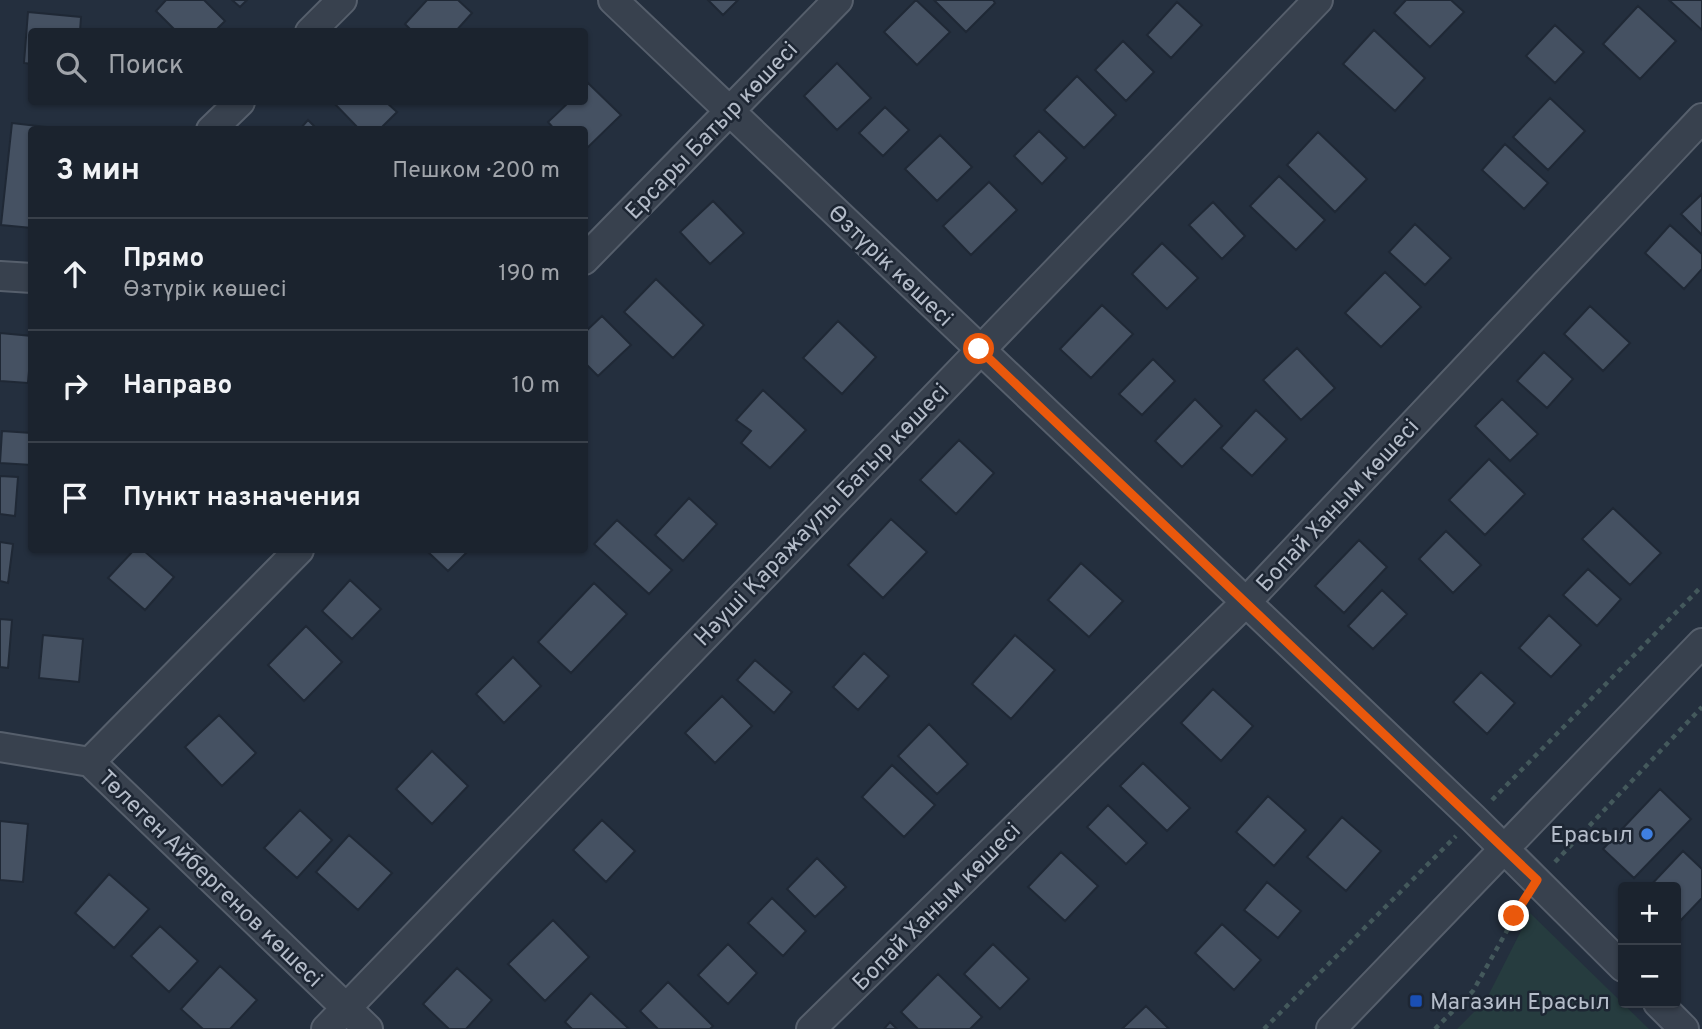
<!DOCTYPE html>
<html lang="ru">
<head>
<meta charset="utf-8">
<style>
	body { margin:0; font-family:Overpass,sans-serif; background:#282f3a; color:#f1f3f6 }
	.controls { position:absolute; right:21px; bottom:21px; display:grid; overflow:hidden; border-radius:7px; box-shadow:0 2px 5px #0004 }
	.controls button { width:63px; height:63px; display:grid; place-items:center; padding:0; border:0; border-bottom:2px solid #39404a; background:#1b232e; color:#f1f3f6; font:35px sans-serif }
	.stop { position:absolute; width:21px; height:21px; margin:-16px; border:5px solid #ea580c; border-radius:50%; background:#fff }
	.stop.end { background:#ea580c; border-color:#fff; box-shadow:0 2px 7px #0008 }
	.list { margin:0; padding:0; list-style:none }
	h2 { display:flex; justify-content:space-between; align-items:center; height:91px; margin:0; padding:0 28px; font-size:30px }
	h2 small { font-size:23px; font-weight:400; color:#a0a4aa }
	.list li { display:grid; grid-template-columns:46px 1fr auto; gap:21px; align-items:center; box-sizing:border-box; height:112px; padding:0 28px; border-top:2px solid #39404a }
	.list b { display:block; font-size:26px; white-space:nowrap }
	.list p { margin:0; font-size:23px; white-space:nowrap; color:#a0a4aa }
	.list em { font-size:23px; font-style:normal; color:#a0a4aa }
	.icon { flex:none; width:38px; height:38px; fill:none; stroke:currentColor; stroke-width:2; stroke-linecap:round; stroke-linejoin:round }
	.map { position:relative; flex:none; width:1702px; height:1029px; overflow:hidden }
	.search { position:absolute; background:#1b232e; box-shadow:0 2px 5px #0004; left:28px; top:28px; width:560px; height:77px; display:flex; align-items:center; gap:18px; box-sizing:border-box; padding:0 24px; border-radius:7px; color:#a0a4aa; font-size:26px }
	.panel { position:absolute; background:#1b232e; box-shadow:0 2px 5px #0004; left:28px; top:126px; width:560px; height:427px; border-radius:7px }
	.map>svg:first-child { display:block }
	.green { fill:#263c3f }
	.building { fill:#455162; stroke:#1f2835; stroke-width:2 }
	.lines { fill:none; stroke-linecap:round; stroke-linejoin:round }
	.minor-casing { stroke:#565f6c; stroke-width:32 }
	.path { stroke:#44595c; stroke-width:4.5; stroke-dasharray:5 5; stroke-linecap:butt }
	.minor { stroke:#38414e; stroke-width:28 }
	.route { stroke:#ea580c; stroke-width:9 }
	.shop-dot { fill:#3f7fe0; stroke:#1d2633; stroke-width:2.5 }
	.transit-dot { fill:#1a4fb4; stroke:#1d2633; stroke-width:2.5 }
	.labels { text-anchor:middle; stroke-width:5; stroke-linejoin:round; paint-order:stroke }
	.street-label { font-size:23px; fill:#b4bcc9; stroke:#1d2633 }
	.poi-label { font-size:23px; fill:#b4bcc9; stroke:#1d2633; text-anchor:end }
</style>
</head>
<body>
<div class="map">
<svg width="1702" height="1029" viewBox="0 0 1702 1029">
	<rect width="100%" height="100%" fill="#242f3e"/>
	<!-- green -->
	<path class="green" d="M1530,913L1649,1029H1457L1486,1000Z"/>
	<!-- building -->
	<path class="building" d="M166,0H204L225,21L214,32H177L156,11Z
		M232,0H247L240,7Z
		M427,0H458L472,13L455,32H413L405,24Z
		M708,0H738L723,15Z
		M916,0L950,32L917,65L884,32Z
		M934,0H993L995,3L966,32Z
		M1406,0H1451L1464,12L1430,47L1394,13Z
		M1669,0H1702V30Z
		M1177,2L1202,25L1171,58L1147,35Z
		M1638,6L1676,41L1640,79L1603,44Z
		M28,12L81,17L80,32H32V64L24,63Z
		M1555,25L1584,52L1555,83L1526,56Z
		M1374,30L1425,78L1395,111L1343,64Z
		M1123,41L1154,72L1126,101L1095,70Z
		M837,63L871,98L837,130L804,96Z
		M1077,76L1116,115L1084,148L1044,110Z
		M588,83L621,115L584,151V130H555L548,122L569,102H584V86Z
		M1550,98L1585,131L1548,170L1513,137Z
		M333,102H386L397,112L379,130H360Z
		M885,107L909,130L883,156L859,133Z
		M308,120L318,130H299Z
		M12,123L55,128L32,130V228L1,225Z
		M1039,131L1067,158L1042,184L1014,156Z
		M1318,132L1367,179L1335,212L1287,165Z
		M940,135L972,167L937,201L905,169Z
		M1505,144L1548,183L1524,209L1482,170Z
		M1279,176L1325,220L1296,250L1250,206Z
		M989,182L1017,210L971,255L943,226Z
		M1702,194V235L1681,214Z
		M713,201L744,233L710,264L680,232Z
		M1213,202L1245,236L1222,259L1189,225Z
		M1415,224L1451,258L1425,285L1389,252Z
		M1670,225L1702,254V269L1684,289L1645,253Z
		M1162,243L1198,278L1167,309L1132,274Z
		M1385,272L1421,307L1381,347L1345,313Z
		M656,279L704,325L673,358L624,312Z
		M1102,305L1133,334L1091,378L1060,349Z
		M1590,306L1630,343L1603,371L1564,334Z
		M602,316L631,345L598,376L584,362V333Z
		M838,321L876,357L842,394L803,358Z
		M0,333L32,336L28,383L0,381Z
		M1297,348L1335,388L1301,420L1263,380Z
		M1544,352L1573,379L1547,408L1517,381Z
		M1153,359L1175,381L1142,415L1119,394Z
		M763,390L806,430L770,468L741,443L751,431L736,420Z
		M1195,399L1222,426L1182,467L1155,441Z
		M1502,399L1538,434L1510,461L1475,426Z
		M1256,410L1287,439L1252,476L1221,448Z
		M2,431L32,433V465L0,463Z
		M959,440L994,473L956,514L920,480Z
		M1489,459L1525,494L1485,535L1449,500Z
		M0,476L18,477L15,516L0,514Z
		M689,498L717,524L683,561L655,535Z
		M1613,508L1661,553L1630,585L1582,539Z
		M891,519L927,552L883,598L848,565Z
		M617,520L672,570L649,594L594,544Z
		M1446,531L1481,565L1453,593L1419,559Z
		M1359,540L1387,567L1344,613L1315,586Z
		M0,542L13,544L8,583L0,581Z
		M134,550H143L174,577L145,610L108,578Z
		M426,550H469L448,571Z
		M1081,563L1123,601L1089,637L1048,600Z
		M1588,569L1621,599L1597,626L1563,595Z
		M350,580L381,609L352,639L322,611Z
		M594,583L627,614L571,673L538,642Z
		M1382,590L1407,614L1373,649L1348,626Z
		M1549,615L1581,645L1551,677L1519,648Z
		M0,619L12,620L8,668L0,667Z
		M306,626L342,662L304,701L268,665Z
		M43,635L83,639L79,682L39,678Z
		M1015,635L1055,670L1011,719L972,684Z
		M864,653L889,676L858,710L833,687Z
		M513,657L541,686L504,723L476,694Z
		M755,660L792,692L774,713L737,680Z
		M1481,672L1515,703L1487,734L1453,702Z
		M1213,689L1253,726L1221,761L1181,723Z
		M722,696L752,726L715,763L685,733Z
		M219,715L256,753L222,786L185,747Z
		M929,724L968,764L937,794L898,756Z
		M432,751L468,786L432,824L396,789Z
		M1143,763L1190,808L1167,831L1120,786Z
		M892,765L935,805L904,837L862,797Z
		M1660,789L1691,819L1634,878L1603,849Z
		M1268,796L1306,830L1274,866L1236,832Z
		M1108,805L1147,843L1126,864L1087,827Z
		M300,810L332,840L297,878L264,848Z
		M1342,817L1381,851L1346,891L1307,857Z
		M602,820L635,851L606,882L573,850Z
		M0,821L28,824L23,882L0,880Z
		M349,835L392,873L358,910L316,872Z
		M1683,851L1702,869V898L1680,921L1676,917V887H1649Z
		M1061,852L1098,886L1065,921L1028,887Z
		M817,858L846,887L815,917L787,889Z
		M109,874L149,909L114,948L75,913Z
		M1267,882L1301,911L1278,938L1244,910Z
		M772,898L806,931L783,956L748,923Z
		M553,920L589,957L545,1001L508,964Z
		M1222,924L1261,960L1234,990L1195,953Z
		M160,926L198,961L169,992L131,956Z
		M728,944L757,973L728,1004L698,975Z
		M993,944L1029,979L1000,1009L964,974Z
		M220,966L257,1000L230,1029H203L181,1009Z
		M457,968L492,1000L466,1029H449L423,1004Z
		M938,974L982,1017L970,1029H918L901,1012Z
		M668,982L713,1026L710,1029H658L640,1011Z
		M591,993L629,1029H572L565,1022Z
		M1146,1006L1169,1029H1122Z
		M890,1022L897,1029H884Z"/>
	<g class="lines">
		<!-- minor casing -->
		<g class="minor-casing">
			<path id="minor" d="M613,0L1473,818L1623,967
				M310,32L342,0
				M211,130L240,102
				M584,260L838,0
				M0,276L32,278
				M0,747L90,762L368,1029
				M90,762L299,550
				M1658,1003L1684,1029
				M326,1029L1318,0
				M811,1029L1246,602L1702,118
				M1331,1029L1702,643"/>
		</g>
		<!-- path -->
		<path class="path" d="M1492,800L1702,586
			M1555,862L1702,707
			M1264,1029L1456,836
			M1435,1029L1473,991L1522,904"/>
		<!-- minor -->
		<use href="#minor" class="minor"/>
	</g>
	<g class="lines">
		<!-- route -->
		<path class="route" d="M979,349L1537,880L1514,916"/>
	</g>
	<!-- markers -->
	<circle class="shop-dot" cx="1647" cy="834" r="7"/>
	<rect class="transit-dot" x="1409" y="994" width="14" height="14" rx="3.5"/>
	<g class="labels">
		<!-- street labels -->
		<g class="street-label">
			<text transform="translate(711 130) rotate(-46)" y="8">Ерсары Батыр көшесі</text>
			<text transform="translate(891 265) rotate(44)" y="8">Өзтүрік көшесі</text>
			<text transform="translate(1337 505) rotate(-47)" y="8">Бопай Ханым көшесі</text>
			<text transform="translate(821 514) rotate(-46)" y="8">Нәуші Қаражаулы Батыр көшесі</text>
			<text transform="translate(211 878) rotate(44)" y="8">Төлеген Айбергенов көшесі</text>
			<text transform="translate(936 906) rotate(-45)" y="8">Бопай Ханым көшесі</text>
		</g>
		<!-- poi labels -->
		<g class="poi-label">
			<text x="1633" y="842">Ерасыл</text>
			<text x="1430" y="1009" text-anchor="start">Магазин Ерасыл</text>
		</g>
	</g>
</svg>
<div class="controls">
<button>+</button>
<button>−</button>
</div>
<div class="stop" style="left:979px;top:349px"></div>
<div class="stop end" style="left:1514px;top:916px"></div>
<div class="search"><svg class="icon" aria-label="search" viewBox="0 0 24 24"><circle cx="10" cy="10" r="6"/><path d="M15 15l6 6"/></svg>Поиск</div>
<section class="panel">
<h2>3 мин<small>Пешком · 200 m</small></h2>
<ul class="list">
<li><svg class="icon" aria-label="ahead" viewBox="0 0 24 24"><path d="M12 20V5M6 11l6-6 6 6"/></svg><div><b>Прямо</b><p>Өзтүрік көшесі</p></div><em>190 m</em></li>
<li><svg class="icon" aria-label="right" viewBox="0 0 24 24"><path d="M7 20v-9h11M14 6l5 5-5 5"/></svg><div><b>Направо</b></div><em>10 m</em></li>
<li><svg class="icon" aria-label="arrive" viewBox="0 0 24 24"><path d="M6 21V4h12l-3 4 3 4H6"/></svg><div><b>Пункт назначения</b></div></li>
</ul>
</section>
</div>
</body>
</html>
